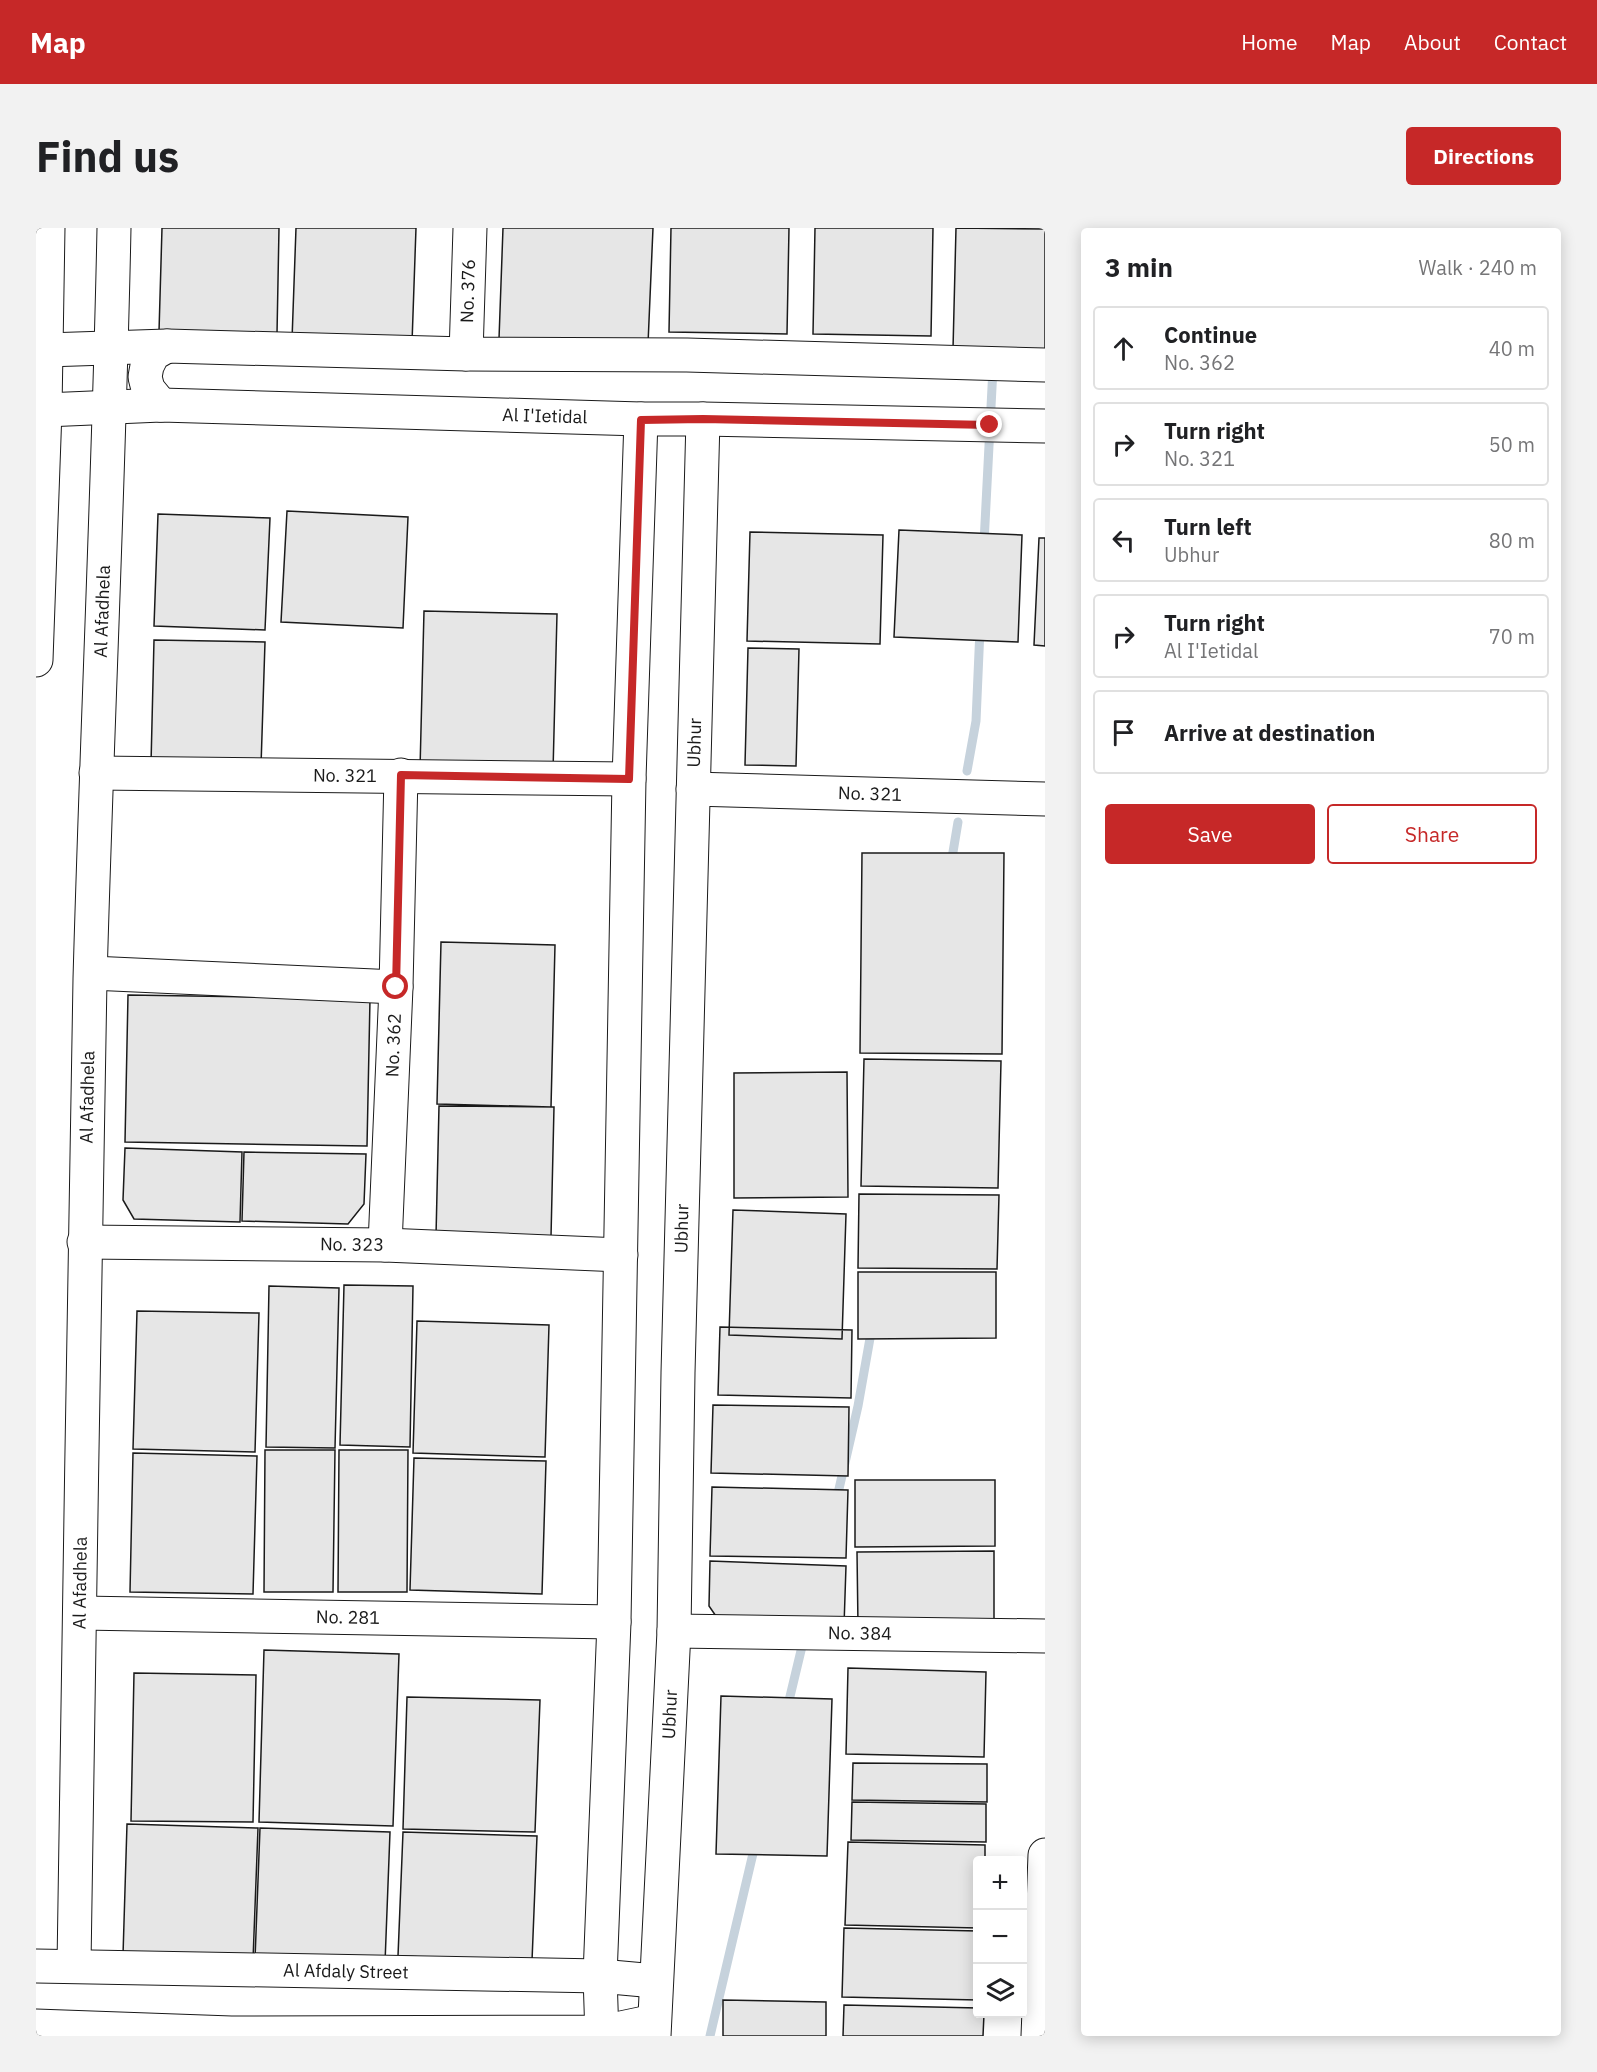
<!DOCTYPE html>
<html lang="en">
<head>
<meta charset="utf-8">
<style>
	body { margin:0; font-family:"IBM Plex Sans",sans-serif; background:#f2f2f2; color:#202124 }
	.controls { position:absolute; right:18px; bottom:18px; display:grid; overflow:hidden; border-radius:6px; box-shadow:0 3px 15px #0003 }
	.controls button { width:54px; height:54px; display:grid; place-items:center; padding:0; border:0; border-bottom:2px solid #e0e0e0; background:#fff; color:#202124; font:30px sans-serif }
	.stop { position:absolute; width:18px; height:18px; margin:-14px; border:4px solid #c62828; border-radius:50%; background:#fff }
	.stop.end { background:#c62828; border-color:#fff; box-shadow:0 2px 6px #0008 }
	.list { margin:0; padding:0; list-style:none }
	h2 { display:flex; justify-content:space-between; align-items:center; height:78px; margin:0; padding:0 24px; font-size:26px }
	h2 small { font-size:20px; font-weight:400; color:#757577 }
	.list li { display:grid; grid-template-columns:39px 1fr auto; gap:18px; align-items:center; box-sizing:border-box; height:84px; margin:0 12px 12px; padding:0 12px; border:2px solid #e0e0e0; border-radius:6px }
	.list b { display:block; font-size:22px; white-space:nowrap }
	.list p { margin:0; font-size:20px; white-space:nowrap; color:#757577 }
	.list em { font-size:20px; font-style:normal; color:#757577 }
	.actions { display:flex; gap:12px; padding:18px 24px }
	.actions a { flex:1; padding:14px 0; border:2px solid #c62828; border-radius:6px; text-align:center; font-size:21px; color:#c62828 }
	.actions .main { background:#c62828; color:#fff }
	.icon { flex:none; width:33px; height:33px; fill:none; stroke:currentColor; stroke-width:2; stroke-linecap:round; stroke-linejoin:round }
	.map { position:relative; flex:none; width:1009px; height:1808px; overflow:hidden; border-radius:6px }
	header { display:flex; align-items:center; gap:36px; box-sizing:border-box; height:84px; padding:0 30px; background:#c62828; color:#fff }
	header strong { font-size:28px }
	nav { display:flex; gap:33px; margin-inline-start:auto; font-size:21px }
	.intro { display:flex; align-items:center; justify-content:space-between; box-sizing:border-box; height:144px; padding:0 36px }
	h1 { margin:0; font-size:42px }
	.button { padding:15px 27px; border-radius:6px; background:#c62828; color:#fff; font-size:21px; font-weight:700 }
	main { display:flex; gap:36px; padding:0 36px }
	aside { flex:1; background:#fff; border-radius:6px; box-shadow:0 3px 15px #0003 }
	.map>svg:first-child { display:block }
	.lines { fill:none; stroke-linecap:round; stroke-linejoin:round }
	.stream { stroke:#c6d2dc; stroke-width:9 }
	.building { fill:#e6e6e6; stroke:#1a1a1a; stroke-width:1.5 }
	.minor-casing { stroke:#1a1a1a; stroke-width:35 }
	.minor { stroke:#fff; stroke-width:33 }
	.route { stroke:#c62828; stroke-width:8 }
	.labels { text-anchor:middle; stroke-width:4.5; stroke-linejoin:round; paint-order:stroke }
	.street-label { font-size:18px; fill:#1a1a1a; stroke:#fff }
</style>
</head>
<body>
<header>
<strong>Map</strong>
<nav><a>Home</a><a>Map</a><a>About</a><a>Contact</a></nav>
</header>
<div class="intro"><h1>Find us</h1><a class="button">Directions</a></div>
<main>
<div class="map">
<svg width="1009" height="1808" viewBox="0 0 1009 1808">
	<rect width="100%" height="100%" fill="#fff"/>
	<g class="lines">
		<!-- stream -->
		<path class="stream" d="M948,315L957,140
			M931,543L940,493L944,401
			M915,636L922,594
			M800,1274L822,1178L836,1099
			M751,1481L768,1410
			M674,1808L719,1617"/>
	</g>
	<!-- building -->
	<path class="building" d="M126,0H243L241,106L123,104Z
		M260,0H380L376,115L256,112Z
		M467,0H617L612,116L463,111Z
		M635,0H753L751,106L633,104Z
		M779,0H897L895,108L777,106Z
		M920,0L1009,1V122L917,121Z
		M251,283L372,289L367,400L245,394Z
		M122,286L234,290L229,402L118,398Z
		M863,302L986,307L982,414L858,409Z
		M714,304L847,307L844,416L711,413Z
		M1003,310H1009V418L998,417Z
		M388,383L521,386L517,544L384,541Z
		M118,412L229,414L225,538L115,536Z
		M712,420L763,421L760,538L709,537Z
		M826,625H968L966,826L824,825Z
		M405,714L519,717L515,879L401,876Z
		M92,767L334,771L331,918L89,914Z
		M828,831L965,833L962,960L825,958Z
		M811,844L812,969L698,970V845Z
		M403,878L518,879L515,1009L400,1008Z
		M89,920L206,924L204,994L98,991L87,972Z
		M208,924L330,926L328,976L312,996L206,993Z
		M823,966L963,967L961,1041L822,1040Z
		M697,982L810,986L806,1111L693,1107Z
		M822,1044H960V1110L822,1111Z
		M308,1057L377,1058L374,1219L304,1217Z
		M233,1058L303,1060L299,1220L230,1219Z
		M101,1083L223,1085L219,1224L97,1221Z
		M381,1093L513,1097L509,1229L377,1225Z
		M684,1099L816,1102L815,1170L682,1167Z
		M677,1177L813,1179L812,1248L675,1245Z
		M229,1222H299L297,1364H228Z
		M303,1222H372L371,1364H302Z
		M97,1225L221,1228L217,1366L94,1364Z
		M378,1230L510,1233L506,1366L374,1362Z
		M819,1252H959V1318L819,1319Z
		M676,1259L812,1262L810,1330L674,1328Z
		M958,1323V1397L822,1398L821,1324Z
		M674,1333L810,1338L808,1398L684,1394L673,1378Z
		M228,1422L363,1426L357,1598L223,1594Z
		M812,1440L950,1444L948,1529L810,1526Z
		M98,1445L220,1447L217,1594L95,1593Z
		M685,1468L796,1471L791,1628L680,1626Z
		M371,1469L504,1472L499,1604L367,1601Z
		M817,1535L951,1536V1574L816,1572Z
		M816,1574L950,1576V1614L815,1612Z
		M91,1596L222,1600L217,1732L87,1727Z
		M224,1600L354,1604L349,1735L219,1731Z
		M367,1604L501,1608L496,1733L362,1728Z
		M812,1614L949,1617V1632H942V1700L809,1697Z
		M808,1700L942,1703V1772L806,1769Z
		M687,1772L790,1774V1808H687Z
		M808,1777L942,1780V1786H948L947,1808H807Z"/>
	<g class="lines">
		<!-- minor casing -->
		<g class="minor-casing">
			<g id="minor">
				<path d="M10,122L131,118L430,126L651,127L1009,137"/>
				<path id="s1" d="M430,126L434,0"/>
				<path d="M125,177L112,161L109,149L111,138L117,126L131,118"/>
				<path id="s2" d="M9,182L125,177L605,191H667L1009,198"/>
				<path d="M0,432L9,182L12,0"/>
				<path id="s3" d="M60,545L593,551"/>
				<path id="s4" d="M657,561L1009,571"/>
				<path d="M55,745L360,759"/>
				<path id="s5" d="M48,1014L349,1017L585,1027"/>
				<path id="s6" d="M349,1017L360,759L365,547"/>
				<path id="s7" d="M45,1385L578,1394"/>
				<path id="s8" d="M638,1403L1009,1408"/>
				<path id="s9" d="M38,1737C45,1408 46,1080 54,751C61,500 73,250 78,0"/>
				<path id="s10" d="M0,1738L564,1748L619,1753"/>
				<path d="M0,1798L195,1805L566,1804L618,1793"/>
				<path d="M566,1808L564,1748L578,1394L593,551L605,191"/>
				<path id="s11" d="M618,1808L638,1403L642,1145L667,191"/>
				<path d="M1002,1808L1009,1627"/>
			</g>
		</g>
		<!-- minor -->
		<use href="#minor" class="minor"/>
	</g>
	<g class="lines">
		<!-- route -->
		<path class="route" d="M360,759L365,547L593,551L605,192L667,191L954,197"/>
	</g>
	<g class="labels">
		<!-- street labels -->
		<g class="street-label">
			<text dy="6" stroke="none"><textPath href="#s1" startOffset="63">No. 376</textPath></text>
			<text dy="6" stroke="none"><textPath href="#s2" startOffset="500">Al I'Ietidal</textPath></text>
			<text dy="6" stroke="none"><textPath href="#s9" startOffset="1354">Al Afadhela</textPath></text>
			<text dy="6" stroke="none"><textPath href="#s11" startOffset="1294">Ubhur</textPath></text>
			<text dy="6" stroke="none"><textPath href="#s3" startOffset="249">No. 321</textPath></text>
			<text dy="6" stroke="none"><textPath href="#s4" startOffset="177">No. 321</textPath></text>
			<text dy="6" stroke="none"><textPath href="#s6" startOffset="200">No. 362</textPath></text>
			<text dy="6" stroke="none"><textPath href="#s9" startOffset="868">Al Afadhela</textPath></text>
			<text dy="6" stroke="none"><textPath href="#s11" startOffset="808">Ubhur</textPath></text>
			<text dy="6" stroke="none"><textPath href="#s5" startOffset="268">No. 323</textPath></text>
			<text dy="6" stroke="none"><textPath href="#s9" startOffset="382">Al Afadhela</textPath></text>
			<text dy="6" stroke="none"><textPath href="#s7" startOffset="267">No. 281</textPath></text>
			<text dy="6" stroke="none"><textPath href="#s8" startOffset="186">No. 384</textPath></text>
			<text dy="6" stroke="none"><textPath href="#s11" startOffset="322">Ubhur</textPath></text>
			<text dy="6" stroke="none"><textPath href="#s10" startOffset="310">Al Afdaly Street</textPath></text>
		</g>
	</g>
</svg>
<div class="controls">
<button>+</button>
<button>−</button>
<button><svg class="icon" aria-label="layers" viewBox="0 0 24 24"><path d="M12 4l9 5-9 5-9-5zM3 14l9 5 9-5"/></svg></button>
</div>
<div class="stop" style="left:360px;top:759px"></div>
<div class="stop end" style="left:954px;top:197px"></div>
</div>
<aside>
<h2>3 min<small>Walk · 240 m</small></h2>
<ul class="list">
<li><svg class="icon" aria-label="ahead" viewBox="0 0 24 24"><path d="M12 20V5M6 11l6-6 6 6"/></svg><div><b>Continue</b><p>No. 362</p></div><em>40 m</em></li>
<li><svg class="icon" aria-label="right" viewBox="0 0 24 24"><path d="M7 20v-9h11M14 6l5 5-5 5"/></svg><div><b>Turn right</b><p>No. 321</p></div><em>50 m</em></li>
<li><svg class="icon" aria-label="left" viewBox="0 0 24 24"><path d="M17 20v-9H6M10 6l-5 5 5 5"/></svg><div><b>Turn left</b><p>Ubhur</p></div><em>80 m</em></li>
<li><svg class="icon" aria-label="right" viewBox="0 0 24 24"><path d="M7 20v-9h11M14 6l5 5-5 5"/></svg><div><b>Turn right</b><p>Al I'Ietidal</p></div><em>70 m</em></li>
<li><svg class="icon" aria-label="arrive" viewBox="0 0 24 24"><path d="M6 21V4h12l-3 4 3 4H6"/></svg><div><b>Arrive at destination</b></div></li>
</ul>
<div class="actions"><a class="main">Save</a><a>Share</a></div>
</aside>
</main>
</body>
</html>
